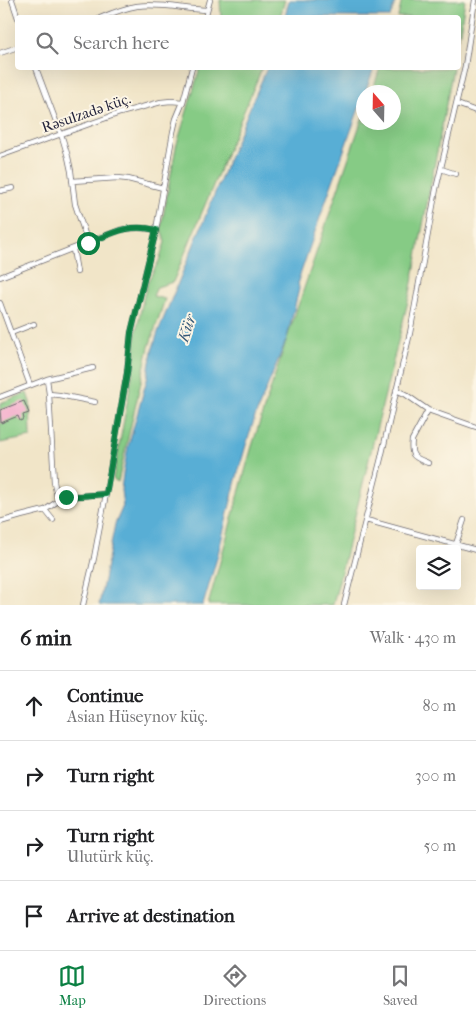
<!DOCTYPE html>
<html lang="en">
<head>
<meta charset="utf-8">
<style>
	body { margin:0; font-family:"IM FELL French Canon",serif; background:#f6f6f6; color:#202124 }
	.controls { position:absolute; right:15px; bottom:15px; display:grid; overflow:hidden; border-radius:5px; box-shadow:0 5px 20px #0002 }
	.controls button { width:45px; height:45px; display:grid; place-items:center; padding:0; border:0; border-bottom:1px solid #e0e0e0; background:#fff; color:#202124; font:25px sans-serif }
	.compass { position:absolute; left:356px; top:85px; width:45px; height:45px; border-radius:50%; background:#fff; box-shadow:0 5px 20px #0002; rotate:340deg }
	.stop { position:absolute; width:15px; height:15px; margin:-11px; border:4px solid #0b8043; border-radius:50%; background:#fff }
	.stop.end { background:#0b8043; border-color:#fff; box-shadow:0 1px 5px #0008 }
	.list { margin:0; padding:0; list-style:none }
	h2 { display:flex; justify-content:space-between; align-items:center; height:65px; margin:0; padding:0 20px; font-size:21px }
	h2 small { font-size:16px; font-weight:400; color:#757577 }
	.list li { display:grid; grid-template-columns:32px 1fr auto; gap:15px; align-items:center; box-sizing:border-box; height:70px; padding:0 20px; border-top:1px solid #e0e0e0 }
	.list b { display:block; font-size:19px; white-space:nowrap }
	.list p { margin:0; font-size:16px; white-space:nowrap; color:#757577 }
	.list em { font-size:16px; font-style:normal; color:#757577 }
	.icon { flex:none; width:28px; height:28px; fill:none; stroke:currentColor; stroke-width:2; stroke-linecap:round; stroke-linejoin:round }
	.map { position:relative; flex:none; width:476px; height:605px; overflow:hidden }
	.search { position:absolute; background:#fff; box-shadow:0 5px 20px #0002; left:15px; right:15px; top:15px; height:55px; display:flex; align-items:center; gap:12px; box-sizing:border-box; padding:0 18px; border-radius:5px; color:#757577; font-size:19px }
	.sheet { height:345px; background:#fff }
	nav { display:flex; justify-content:space-around; align-items:center; box-sizing:border-box; height:70px; border-top:1px solid #e0e0e0; background:#fff; font-size:14px; color:#757577 }
	nav a { display:grid; justify-items:center; gap:2px }
	nav .on { color:#0b8043 }
	.map>svg:first-child { display:block }
	.green { fill:#86cb85; stroke:#547660 }
	.water { fill:#59aed5; stroke:#3e6888 }
	.building { fill:#f3a9cb }
	.lines { fill:none; stroke-linecap:round; stroke-linejoin:round }
	.street-casing { stroke:#6a666c; stroke-width:6 }
	.street { stroke:#fff; stroke-width:4.5 }
	.route { stroke:#0b8043; stroke-width:6 }
	.labels { text-anchor:middle; stroke-width:4; stroke-linejoin:round; paint-order:stroke }
	.street-label { font-size:15px; fill:#22223b; stroke:#fcf5e5 }
	.water-label { font-size:16px; font-style:italic; fill:#385a79; stroke:#fcf5e5 }
</style>
</head>
<body>
<div class="map">
<svg width="476" height="605" viewBox="0 0 476 605">
	<rect width="100%" height="100%" fill="#fcf5e5"/>
	<filter id="ink" filterUnits="userSpaceOnUse"><feTurbulence type="fractalNoise" baseFrequency=".02" numOctaves="2"/><feDisplacementMap in="SourceGraphic" scale="10" xChannelSelector="R" yChannelSelector="G"/><feConvolveMatrix kernelMatrix="1 2 1 2 8 2 1 2 1" color-interpolation-filters="sRGB"/></filter>
	<filter id="wash" filterUnits="userSpaceOnUse"><feTurbulence type="fractalNoise" baseFrequency=".0096" numOctaves="4" result="noise"/><feDisplacementMap in="SourceGraphic" scale="20" xChannelSelector="R" yChannelSelector="G"/><feGaussianBlur stdDeviation="1.12" result="paint"/><feColorMatrix in="noise" values="0 0 0 0 0 0 0 0 0 0 0 0 0 0 0 0 0 1.4 0 .05"/><feComposite in="paint" operator="in"/></filter>
	<g filter="url(#wash)">
		<rect width="100%" height="100%" fill="#f1e5c8"/>
		<!-- green -->
		<path class="green" d="M220,0H285L280,17L221,18Z
			M402,0H465L459,38L458,18L398,17Z
			M200,68H262L173,282L157,287L153,296L165,299L149,347L118,482L113,479L133,371L135,350V338L144,295L149,279L159,261L165,242L161,228L176,147Z
			M380,68H453L410,293L333,605H208L252,446L287,338L363,116L364,122H394V92H372Z
			M27,393L30,402L31,437L0,443V403Z"/>
		<!-- water -->
		<path class="water" d="M289,0H396L390,17H285Z
			M267,68H374L365,92H364L363,97L318,223L298,281L299,289L287,338L255,417L246,445L236,480L217,558L203,605H99L115,524L123,506L121,490L123,474L128,447L147,379L152,351L158,332L251,105Z"/>
		<g id="blocks">
			<!-- building -->
			<path class="building" d="M24,401L29,413L23,415L24,419L20,421L18,416L1,423L0,410Z"/>
		</g>
	</g>
	<g filter="url(#ink)">
		<use href="#blocks" fill-opacity="0" stroke="#6a666c" stroke-width="1"/>
		<g class="lines">
			<!-- street casing -->
			<g class="street-casing">
				<path id="street" d="M12,0L18,18
					M100,18C112,13 124,8 137,6C160,3 184,9 207,10
					M205,18L210,0
					M0,53L18,47
					M36,68L63,140L68,157L71,171L75,204L88,243
					M457,104L476,111
					M0,156L120,113L161,102L171,101L183,102
					M441,169L456,174
					M72,181L118,178L128,179L163,188
					M0,191L13,188
					M73,249L77,272
					M0,277L120,230C133,227 143,227 156,230
					M0,303L30,385
					M11,333L34,324
					M47,379L49,394L54,482L58,501
					M396,390L405,394L428,410L476,427
					M49,394L59,395L95,402
					M0,397L47,379L93,368
					M428,410L412,440C410,457 414,457 428,463
					M45,510L53,520
					M366,520L476,550
					M0,522L21,516L45,510L58,501L66,497L106,494
					M456,544L464,520
					M83,605L94,558L106,494L127,373L131,333L156,230L173,132L176,119L183,102L192,68
					M344,605L381,458L393,405L410,333L436,189L465,66L475,0"/>
			</g>
			<!-- street -->
			<use href="#street" class="street"/>
		</g>
	</g>
	<g class="lines" filter="url(#ink)">
		<!-- route -->
		<path class="route" d="M66,497L106,494L127,373L131,333L156,230C129,223 113,233 88,243"/>
	</g>
	<g class="labels">
		<!-- street labels -->
		<g class="street-label">
			<text transform="translate(86 113) rotate(-19)" y="5">Rəsulzadə küç.</text>
		</g>
		<!-- water labels -->
		<g class="water-label">
			<text transform="translate(186 328) rotate(-72)" y="6">Kür</text>
		</g>
	</g>
</svg>
<div class="controls">
<button><svg class="icon" aria-label="layers" viewBox="0 0 24 24"><path d="M12 4l9 5-9 5-9-5zM3 14l9 5 9-5"/></svg></button>
</div>
<svg class="compass" viewBox="-18 -18 36 36"><path d="M0-13l5 13h-10z" fill="#e53935"/><path d="M0 13l5-13h-10z" fill="#757577"/></svg>
<div class="stop" style="left:88px;top:243px"></div>
<div class="stop end" style="left:66px;top:497px"></div>
<div class="search"><svg class="icon" aria-label="search" viewBox="0 0 24 24"><circle cx="10" cy="10" r="6"/><path d="M15 15l6 6"/></svg>Search here</div>
</div>
<section class="sheet">
<h2>6 min<small>Walk · 430 m</small></h2>
<ul class="list">
<li><svg class="icon" aria-label="ahead" viewBox="0 0 24 24"><path d="M12 20V5M6 11l6-6 6 6"/></svg><div><b>Continue</b><p>Asian Hüseynov küç.</p></div><em>80 m</em></li>
<li><svg class="icon" aria-label="right" viewBox="0 0 24 24"><path d="M7 20v-9h11M14 6l5 5-5 5"/></svg><div><b>Turn right</b></div><em>300 m</em></li>
<li><svg class="icon" aria-label="right" viewBox="0 0 24 24"><path d="M7 20v-9h11M14 6l5 5-5 5"/></svg><div><b>Turn right</b><p>Ulutürk küç.</p></div><em>50 m</em></li>
<li><svg class="icon" aria-label="arrive" viewBox="0 0 24 24"><path d="M6 21V4h12l-3 4 3 4H6"/></svg><div><b>Arrive at destination</b></div></li>
</ul>
</section>
<nav>
<a class="on"><svg class="icon" aria-label="map" viewBox="0 0 24 24"><path d="M3 6l6-2 6 2 6-2v14l-6 2-6-2-6 2zM9 4v14M15 6v14"/></svg>Map</a>
<a><svg class="icon" aria-label="directions" viewBox="0 0 24 24"><path d="M12 3l9 9-9 9-9-9zM9 14v-3h6M13 9l2 2-2 2"/></svg>Directions</a>
<a><svg class="icon" aria-label="saved" viewBox="0 0 24 24"><path d="M7 4h10v16l-5-4-5 4z"/></svg>Saved</a>
</nav>
</body>
</html>
